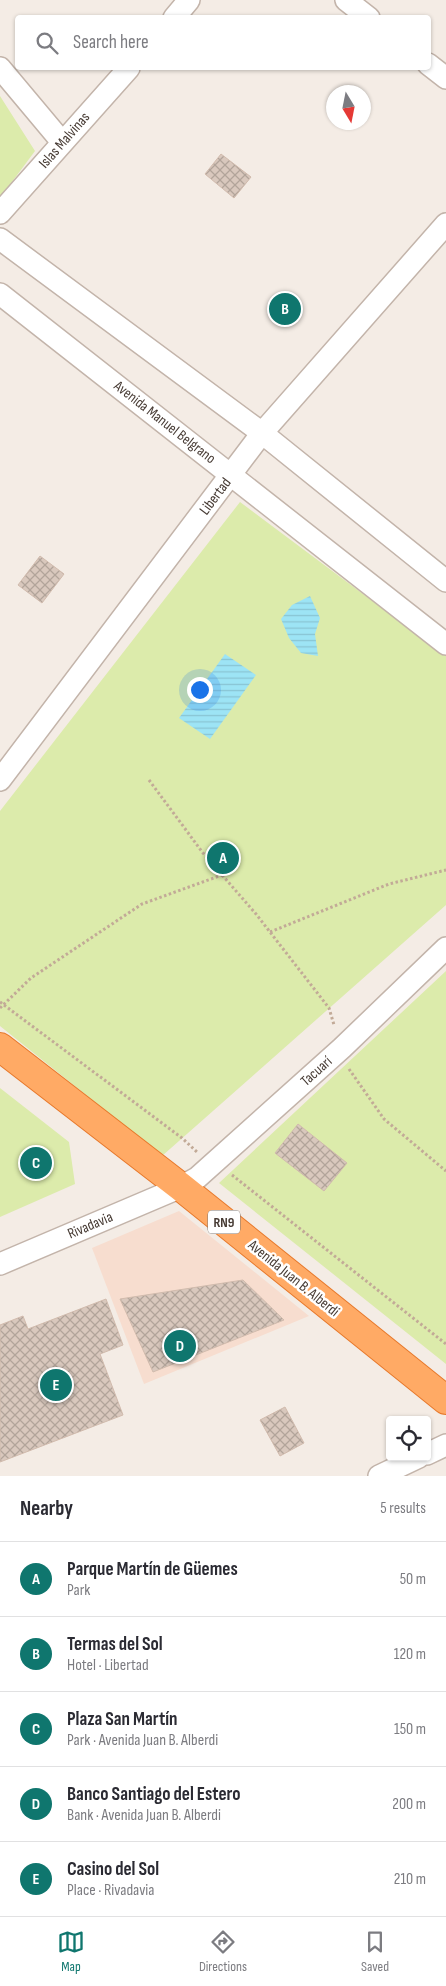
<!DOCTYPE html>
<html lang="en">
<head>
<meta charset="utf-8">
<style>
	body { margin:0; font-family:"Sofia Sans Condensed",sans-serif; background:#f2f2f3; color:#2b2b33 }
	.controls { position:absolute; right:15px; bottom:15px; display:grid; overflow:hidden; border-radius:5px; box-shadow:0 1px 4px #0004 }
	.controls button { width:45px; height:45px; display:grid; place-items:center; padding:0; border:0; border-bottom:1px solid #e1e1e2; background:#fff; color:#2b2b33; font:25px sans-serif }
	.compass { position:absolute; left:326px; top:85px; width:45px; height:45px; border-radius:50%; background:#fff; box-shadow:0 1px 4px #0004; rotate:170deg }
	.you { position:absolute; left:199px; top:689px; width:18px; height:18px; margin:-12px; border:4px solid #fff; border-radius:50%; background:#1a73e8; box-shadow:0 0 0 8px #1a73e833 }
	.badge { display:grid; place-items:center; width:32px; height:32px; border-radius:50%; background:#0f766e; color:#fff; font-size:16px; font-weight:700 }
	.pin { position:absolute; translate:-50% -50%; border:2px solid #fff; box-shadow:0 1px 5px #0006 }
	.list { margin:0; padding:0; list-style:none }
	h2 { display:flex; justify-content:space-between; align-items:center; height:65px; margin:0; padding:0 20px; font-size:21px }
	h2 small { font-size:16px; font-weight:400; color:#7c7c81 }
	.list li { display:grid; grid-template-columns:32px 1fr auto; gap:15px; align-items:center; box-sizing:border-box; height:75px; padding:0 20px; border-top:1px solid #e1e1e2 }
	.list b { display:block; font-size:19px; white-space:nowrap }
	.list p { margin:0; font-size:16px; white-space:nowrap; color:#7c7c81 }
	.list em { font-size:16px; font-style:normal; color:#7c7c81 }
	.icon { flex:none; width:28px; height:28px; fill:none; stroke:currentColor; stroke-width:2; stroke-linecap:round; stroke-linejoin:round }
	.map { position:relative; flex:none; width:446px; height:1476px; overflow:hidden }
	.search { position:absolute; background:#fff; box-shadow:0 1px 4px #0004; left:15px; right:15px; top:15px; height:55px; display:flex; align-items:center; gap:12px; box-sizing:border-box; padding:0 18px; border-radius:5px; color:#7c7c81; font-size:19px }
	.sheet { height:440px; background:#fff }
	nav { display:flex; justify-content:space-around; align-items:center; box-sizing:border-box; height:70px; border-top:1px solid #e1e1e2; background:#fff; font-size:14px; color:#7c7c81 }
	nav a { display:grid; justify-items:center; gap:2px }
	nav .on { color:#0f766e }
	.map>svg:first-child { display:block }
	.commercial { fill:#f7ddcf }
	.park { fill:#dcebab }
	.water { fill:url(#water-rules) }
	.building { fill:url(#building-cross-hatch); stroke:#d1bbad }
	.lines { fill:none; stroke-linecap:round; stroke-linejoin:round }
	.street-casing { stroke:#c3b4aa; stroke-width:24 }
	.highway-casing { stroke:#e7792c; stroke-width:30 }
	.path { stroke:#c2aa97; stroke-width:3; stroke-dasharray:2.5 2.5; stroke-linecap:butt }
	.street { stroke:#fff; stroke-width:21 }
	.highway { stroke:#ffaa65; stroke-width:28 }
	.labels { text-anchor:middle; stroke-width:5; stroke-linejoin:round; paint-order:stroke }
	.shield { fill:#fff; stroke:#7e7671; stroke-width:1 }
	.shield-label { font-size:14px; font-weight:bold; fill:#473b34 }
	.street-label { font-size:15px; fill:#473b34; stroke:#fff }
</style>
</head>
<body>
<div class="map">
<svg width="446" height="1476" viewBox="0 0 446 1476">
	<defs>
		<pattern id="water-rules" width="6" height="5" patternUnits="userSpaceOnUse" patternTransform="scale(1.25)"><rect width="6" height="5" fill="#9de4f5"/><path d="M0 2.5h6" fill="none" stroke="#89c4d3"/></pattern>
		<pattern id="building-cross-hatch" width="8" height="8" patternUnits="userSpaceOnUse" patternTransform="scale(1.25)"><rect width="8" height="8" fill="#d9c8bd"/><path d="M0 0l8 8M0 8l8-8" fill="none" stroke="#b2a49a"/></pattern>
	</defs>
	<rect width="100%" height="100%" fill="#f4ece5"/>
	<!-- commercial -->
	<path class="commercial" d="M179,1211L309,1316L144,1384L92,1248Z"/>
	<!-- park -->
	<path class="park" d="M0,96L35,151L0,198Z
		M240,502L446,656V905L162,1156L0,1026V811Z
		M446,971V1364L219,1183Z
		M0,1088L69,1142L75,1184L0,1217Z"/>
	<!-- water -->
	<path class="water" d="M310,596L320,618L315,634L318,656L301,653L289,638L281,619L292,605Z
		M225,654L256,675L210,739L179,718Z"/>
	<!-- building -->
	<path class="building" d="M221,154L251,177L234,198L205,174Z
		M40,556L64,574L42,603L18,585Z
		M298,1124L347,1163L324,1191L275,1153Z
		M243,1280L284,1320L153,1372L120,1299Z
		M106,1299L123,1345L100,1354L123,1415L0,1462V1325L23,1316L28,1329Z
		M285,1407L304,1443L280,1456L260,1420Z"/>
	<g class="lines">
		<!-- street casing -->
		<g class="street-casing">
			<path id="street" d="M346,0L369,18
				M174,18L189,0
				M428,64L446,78
				M0,68L62,142
				M0,213L129,68
				M0,239L262,433L446,581
				M0,294L446,644
				M0,780L262,433L446,224
				M0,1264L181,1187L197,1178L342,1048L446,948
				M427,1454L446,1445
				M379,1476L419,1457"/>
		</g>
		<!-- highway casing -->
		<g class="highway-casing">
			<path id="highway" d="M0,1047L181,1187L446,1400"/>
		</g>
		<!-- path -->
		<path class="path" d="M149,780L203,853L256,914L329,1008L334,1025
			M270,932L389,884L446,870
			M0,1002L182,1138L197,1152
			M0,1008L31,978L142,904L222,875
			M349,1069L384,1119L446,1171
			M232,1175L446,1344"/>
		<!-- street -->
		<use href="#street" class="street"/>
		<!-- highway -->
		<use href="#highway" class="highway"/>
	</g>
	<g class="labels">
		<!-- shield labels -->
		<rect class="shield" x="208" y="1210.5" width="32" height="23" rx="4"/>
		<g class="shield-label">
			<text x="224" y="1227">RN9</text>
		</g>
		<!-- street labels -->
		<g class="street-label">
			<text transform="translate(64 140) rotate(-49)" y="5">Islas Malvinas</text>
			<text transform="translate(165 422) rotate(38)" y="5">Avenida Manuel Belgrano</text>
			<text transform="translate(215 496) rotate(-53)" y="5">Libertad</text>
			<text transform="translate(316 1071) rotate(-42)" y="5">Tacuarí</text>
			<text transform="translate(90 1225) rotate(-23)" y="5">Rivadavia</text>
			<text transform="translate(294 1278) rotate(39)" y="5">Avenida Juan B. Alberdi</text>
		</g>
	</g>
</svg>
<div class="controls">
<button><svg class="icon" aria-label="locate" viewBox="0 0 24 24"><circle cx="12" cy="12" r="6"/><path d="M12 2v4M12 18v4M2 12h4M18 12h4"/></svg></button>
</div>
<svg class="compass" viewBox="-18 -18 36 36"><path d="M0-13l5 13h-10z" fill="#e53935"/><path d="M0 13l5-13h-10z" fill="#7c7c81"/></svg>
<div class="you"></div>
<div class="pin badge" style="left:223px;top:858px">A</div>
<div class="pin badge" style="left:285px;top:309px">B</div>
<div class="pin badge" style="left:36px;top:1163px">C</div>
<div class="pin badge" style="left:180px;top:1346px">D</div>
<div class="pin badge" style="left:56px;top:1385px">E</div>
<div class="search"><svg class="icon" aria-label="search" viewBox="0 0 24 24"><circle cx="10" cy="10" r="6"/><path d="M15 15l6 6"/></svg>Search here</div>
</div>
<section class="sheet">
<h2>Nearby<small>5 results</small></h2>
<ul class="list">
<li><span class="badge">A</span><div><b>Parque Martín de Güemes</b><p>Park</p></div><em>50 m</em></li>
<li><span class="badge">B</span><div><b>Termas del Sol</b><p>Hotel · Libertad</p></div><em>120 m</em></li>
<li><span class="badge">C</span><div><b>Plaza San Martín</b><p>Park · Avenida Juan B. Alberdi</p></div><em>150 m</em></li>
<li><span class="badge">D</span><div><b>Banco Santiago del Estero</b><p>Bank · Avenida Juan B. Alberdi</p></div><em>200 m</em></li>
<li><span class="badge">E</span><div><b>Casino del Sol</b><p>Place · Rivadavia</p></div><em>210 m</em></li>
</ul>
</section>
<nav>
<a class="on"><svg class="icon" aria-label="map" viewBox="0 0 24 24"><path d="M3 6l6-2 6 2 6-2v14l-6 2-6-2-6 2zM9 4v14M15 6v14"/></svg>Map</a>
<a><svg class="icon" aria-label="directions" viewBox="0 0 24 24"><path d="M12 3l9 9-9 9-9-9zM9 14v-3h6M13 9l2 2-2 2"/></svg>Directions</a>
<a><svg class="icon" aria-label="saved" viewBox="0 0 24 24"><path d="M7 4h10v16l-5-4-5 4z"/></svg>Saved</a>
</nav>
</body>
</html>
